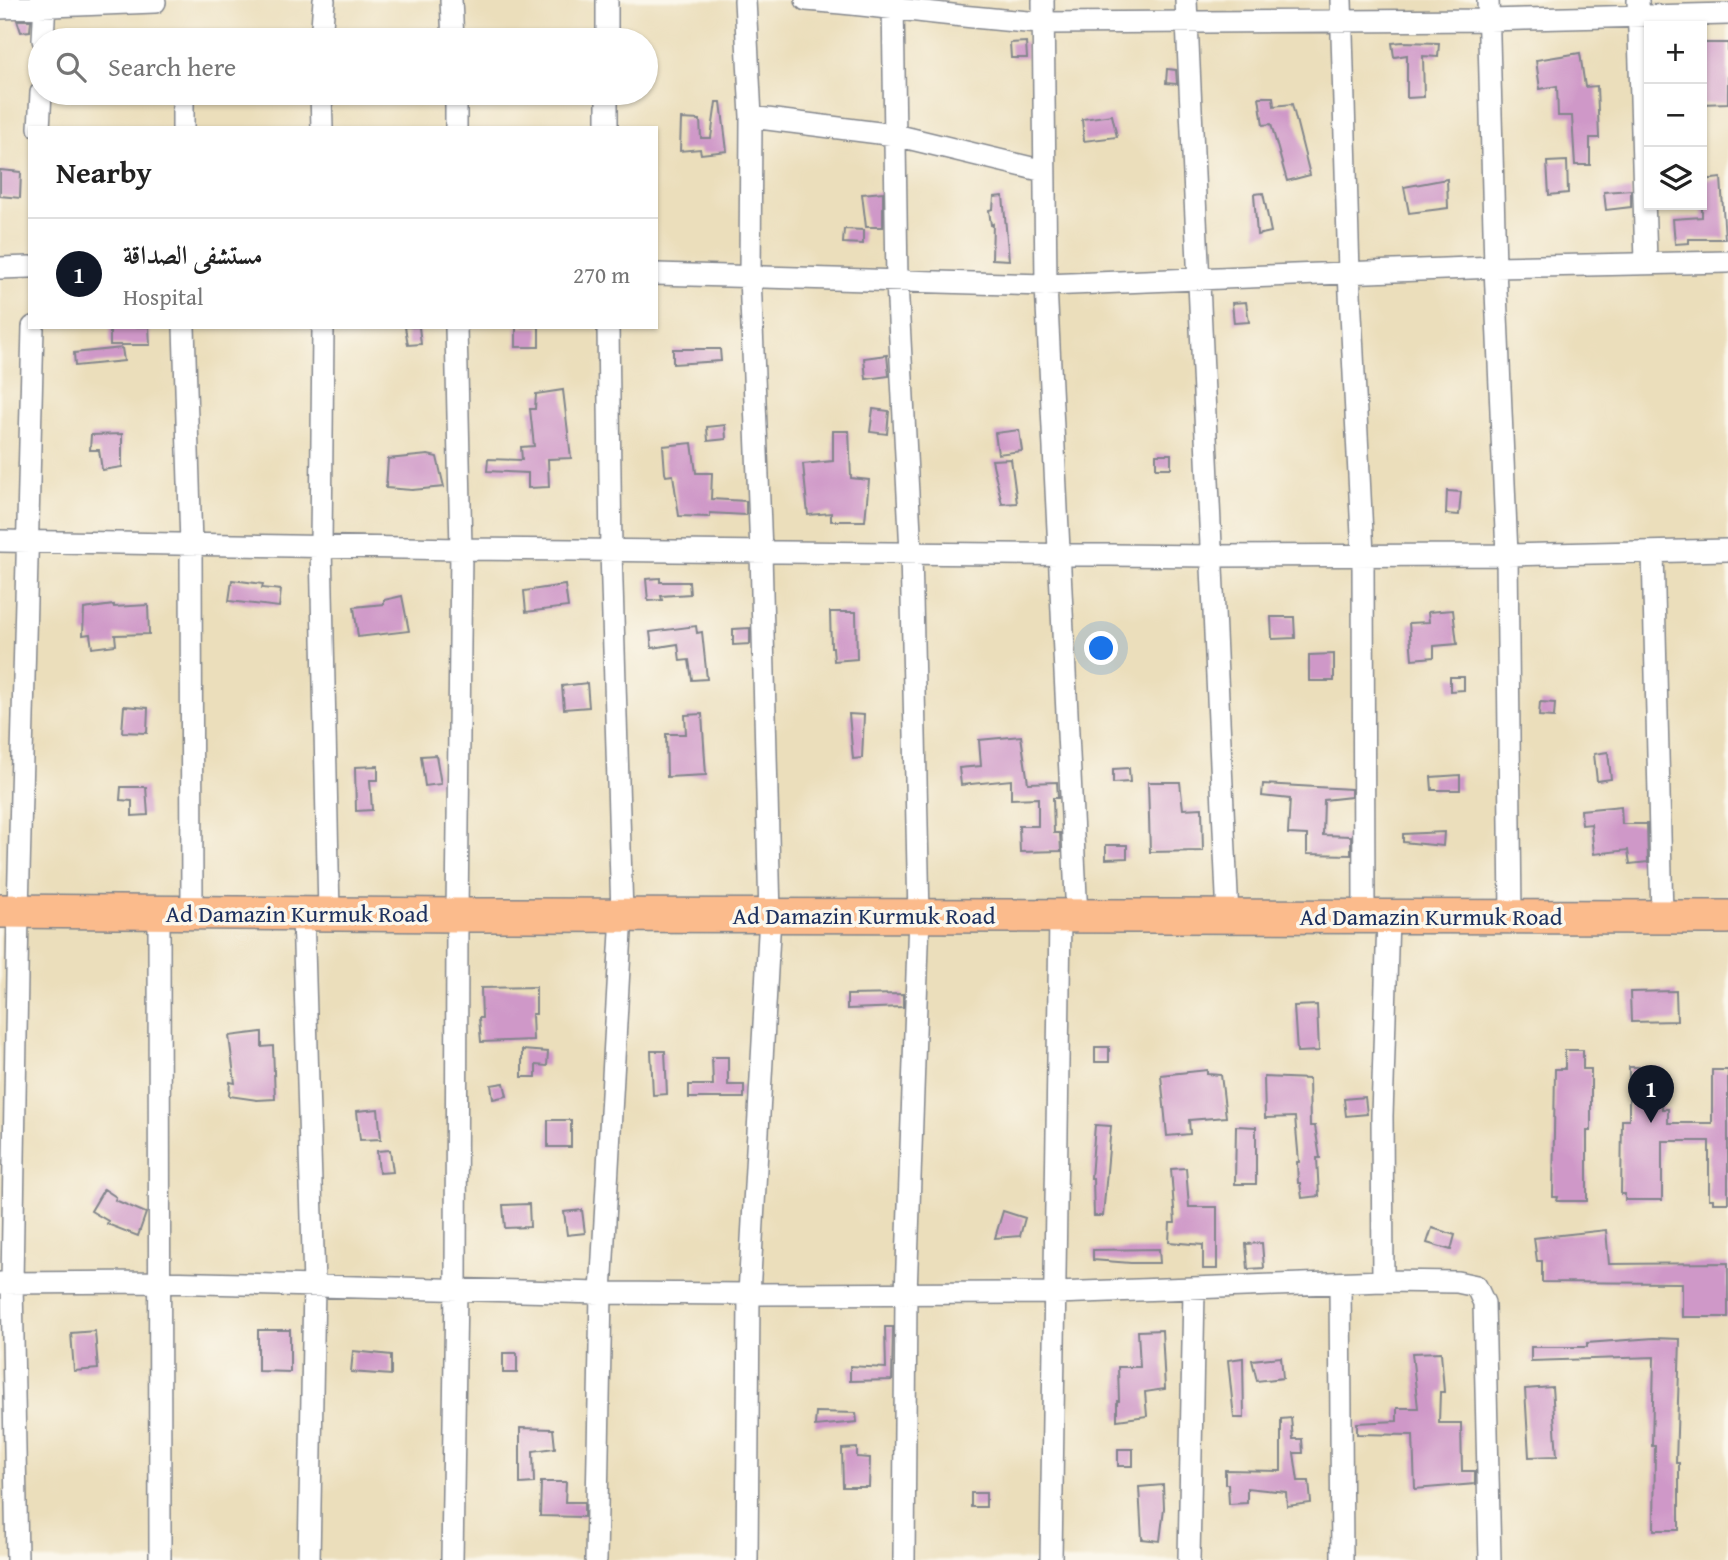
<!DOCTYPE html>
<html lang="en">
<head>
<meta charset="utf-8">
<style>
	body { margin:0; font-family:"Gentium Book Plus",Amiri,serif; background:#f2f2f2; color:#222 }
	.controls { position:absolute; right:21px; top:21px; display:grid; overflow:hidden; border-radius:0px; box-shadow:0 2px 5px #0004 }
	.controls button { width:63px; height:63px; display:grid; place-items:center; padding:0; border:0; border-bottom:2px solid #e0e0e0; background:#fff; color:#222; font:35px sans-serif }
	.you { position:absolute; left:1102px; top:649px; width:24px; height:24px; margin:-18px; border:5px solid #fff; border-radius:50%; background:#1a73e8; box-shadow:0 0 0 10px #1a73e833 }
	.badge { display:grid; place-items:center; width:46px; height:46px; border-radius:50%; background:#111827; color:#fff; font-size:23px; font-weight:700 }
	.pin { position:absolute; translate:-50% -58px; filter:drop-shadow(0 2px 4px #0008) }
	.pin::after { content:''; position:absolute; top:37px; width:24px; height:21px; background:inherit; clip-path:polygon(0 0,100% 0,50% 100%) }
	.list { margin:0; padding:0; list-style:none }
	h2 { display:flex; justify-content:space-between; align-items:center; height:91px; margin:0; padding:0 28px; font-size:30px }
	h2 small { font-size:23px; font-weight:400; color:#767676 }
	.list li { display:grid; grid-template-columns:46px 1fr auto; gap:21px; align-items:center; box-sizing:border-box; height:112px; padding:0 28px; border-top:2px solid #e0e0e0 }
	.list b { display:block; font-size:26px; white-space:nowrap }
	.list p { margin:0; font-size:23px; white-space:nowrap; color:#767676 }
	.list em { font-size:23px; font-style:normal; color:#767676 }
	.icon { flex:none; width:38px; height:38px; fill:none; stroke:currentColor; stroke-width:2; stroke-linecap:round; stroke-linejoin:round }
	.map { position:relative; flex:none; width:1728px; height:1560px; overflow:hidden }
	.search { position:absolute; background:#fff; box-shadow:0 2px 5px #0004; left:28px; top:28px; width:630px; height:77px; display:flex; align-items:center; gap:18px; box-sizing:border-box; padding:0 24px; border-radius:38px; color:#767676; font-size:26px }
	.panel { position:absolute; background:#fff; box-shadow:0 2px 5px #0004; left:28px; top:126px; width:630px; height:203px; border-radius:0px }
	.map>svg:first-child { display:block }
	.building { fill:#cf98c8 }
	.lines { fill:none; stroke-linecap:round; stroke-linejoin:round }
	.minor-casing { stroke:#83868c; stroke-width:24 }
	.trunk-casing { stroke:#83868c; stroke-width:36 }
	.minor { stroke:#fff; stroke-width:21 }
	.trunk { stroke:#fbbb8c; stroke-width:33 }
	.labels { text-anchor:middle; stroke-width:7; stroke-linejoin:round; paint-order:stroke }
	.street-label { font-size:24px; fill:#1b2f5e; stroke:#fbf7ec }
</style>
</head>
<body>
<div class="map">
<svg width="1728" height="1560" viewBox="0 0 1728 1560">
	<rect width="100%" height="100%" fill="#fbf7ec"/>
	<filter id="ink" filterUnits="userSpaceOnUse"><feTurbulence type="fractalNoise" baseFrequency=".0143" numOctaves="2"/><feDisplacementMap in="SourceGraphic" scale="14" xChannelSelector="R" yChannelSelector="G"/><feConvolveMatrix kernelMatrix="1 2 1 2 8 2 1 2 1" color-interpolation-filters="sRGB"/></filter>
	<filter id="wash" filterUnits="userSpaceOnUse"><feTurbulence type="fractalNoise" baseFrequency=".00686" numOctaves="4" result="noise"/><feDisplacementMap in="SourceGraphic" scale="28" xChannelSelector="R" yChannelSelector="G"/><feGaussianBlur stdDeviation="1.57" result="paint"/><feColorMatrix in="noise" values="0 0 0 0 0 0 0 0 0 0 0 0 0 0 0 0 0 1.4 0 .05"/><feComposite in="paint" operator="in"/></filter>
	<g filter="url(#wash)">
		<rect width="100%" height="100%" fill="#ebdebb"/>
		<g id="blocks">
			<!-- building -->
			<path class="building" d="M17,20H31L30,31L21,32Z
				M1026,42L1027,58H1011L1010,43Z
				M1403,42L1439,43L1438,57L1423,56L1424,97L1407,98V55L1394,57L1392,43Z
				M1702,43H1728V103L1702,104Z
				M1580,53L1585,87L1597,86L1599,138H1590V165H1575L1572,116H1558L1557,86L1540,89L1536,60Z
				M1167,69L1176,70L1177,84L1166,83Z
				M1259,97H1273L1274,106L1292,104L1310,175L1287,181L1271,124L1263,125Z
				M716,102H721L727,151L701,154L700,149L680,151L681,119L700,120L701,138H711Z
				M1112,115L1117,137L1084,141L1082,119Z
				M1567,161L1568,193L1549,195L1547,162Z
				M0,170L21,172L20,198L0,196Z
				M1721,178L1725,239H1689V243L1675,244L1673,219L1702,217V180Z
				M1447,179L1448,208L1409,213L1404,187Z
				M1631,190V207L1606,210L1604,192Z
				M883,192V227H866L862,194Z
				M1263,193L1271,232L1257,235L1254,194Z
				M1003,196L1009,260L992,259L993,224L991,225L989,210L993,209L994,197Z
				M844,229L863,230V244L843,243Z
				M1246,302L1249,322L1234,323L1232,303Z
				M110,327H149L150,345H110Z
				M405,327H419L421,344L408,345Z
				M516,327H539V347H516Z
				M122,348L124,361L75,366L74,353Z
				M673,349H720L721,361L673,364Z
				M887,355L889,376L866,379L864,358Z
				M563,390L571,458L548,459L549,487L528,488V473L487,471L488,459L522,460L521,447L534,446L530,409H535L536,394Z
				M873,409L889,411L887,434L870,432Z
				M725,425L726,439L708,441L707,427Z
				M1019,430L1022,451L998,454L995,433Z
				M833,431H849L851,478L869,480L865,521H831V513L808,515L803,464L833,461Z
				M122,434V467L102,470L99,450H90L91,435Z
				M692,443L696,473H712L711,499L746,501V515L710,513V517L679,516L673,475L666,476L665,473L663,446Z
				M1156,454H1171V468H1156Z
				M428,455L437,457L444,487L412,490L386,488L388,459Z
				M1011,459L1017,503L1002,504L992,460Z
				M1447,491L1461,492L1459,515L1446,514Z
				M660,578V582H689L690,594L661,596L662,600L648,601L646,579Z
				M232,580L263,584L262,588L281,590L279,607L229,601Z
				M565,585L568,607L526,612L524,591Z
				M402,596L409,631L358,637L354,607L384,604V600Z
				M114,605V607L148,605L149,634L115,635L116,645L92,648L90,634L83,635L84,609Z
				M1453,610L1457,644L1434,646V657L1412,659L1409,623L1429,622L1428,612Z
				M830,612H856L857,659L834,661L833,647H831Z
				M1271,617H1294L1295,638L1272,639Z
				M696,626L697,633L702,632L707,679L692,680L689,660L680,661L678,644L652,648L650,632Z
				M750,628V644L733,645V629Z
				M1334,654V681H1309V655Z
				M1450,677H1464V690L1450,691Z
				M587,683L589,707L564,709L562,686Z
				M1540,702L1555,703L1554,717L1539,716Z
				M124,706L148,708L147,733L122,732Z
				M702,714L706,775L667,777L666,734H686L685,715Z
				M849,714L864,715L862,758L853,759Z
				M1021,736L1028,783L1057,782L1058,798H1053L1054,833H1060L1061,851L1020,852L1019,826H1038V798L1011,799V780L961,785L959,768L981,766L979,740Z
				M1608,752L1611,779L1597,781L1594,754Z
				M436,755L441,784L425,786L421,756Z
				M378,766V780H370L372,810L356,811L355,767Z
				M1129,768L1130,782L1113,783V769Z
				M1460,775V790H1432L1431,777Z
				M1148,782H1180L1183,809L1202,808L1203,851L1150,852Z
				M1263,784L1351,789V797L1324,800L1323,835L1351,836V855L1307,854V835L1288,834L1290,799L1262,796Z
				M121,787H146L148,815L132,816V801L120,800Z
				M1621,806L1622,824H1647L1648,862L1630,864L1628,850L1594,854L1591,824L1582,825L1581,810Z
				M1444,832L1443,846L1403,842V834Z
				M1106,845H1127V858L1106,859Z
				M536,987V1014H532L533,1040L481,1042L479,1018H482L481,988Z
				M1676,991L1677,1021L1631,1022L1630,992Z
				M903,994V1007L847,1009V995Z
				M1317,1005L1319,1051L1297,1052L1294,1006Z
				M262,1032V1047L273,1046L275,1099L257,1100L229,1096L230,1082L235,1083L229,1036Z
				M1095,1047H1109V1062H1095Z
				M522,1050L548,1052L547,1066L536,1065V1077H522Z
				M1565,1050H1583V1069H1591V1131H1587V1201H1557L1558,1197H1553L1555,1069H1565Z
				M651,1051H665L667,1094L653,1095Z
				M712,1057H728V1085H744V1098H689V1085H713Z
				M1629,1067H1662V1109H1668V1123H1712V1070H1728V1203H1713V1199H1709V1141H1662V1200H1625V1194H1621L1622,1120H1629Z
				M1207,1070V1074L1221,1075L1226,1117L1189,1120L1190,1134L1167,1136L1161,1075Z
				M1264,1077L1309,1079L1310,1126H1315L1320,1158H1317L1319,1196L1302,1198L1300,1183H1298L1297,1162H1299L1295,1117L1265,1118Z
				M504,1083L507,1096L493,1099L491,1085Z
				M1365,1097L1367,1114L1346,1116L1344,1099Z
				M378,1109L381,1139L360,1140L357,1111Z
				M548,1120H571V1147H548Z
				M1095,1125L1111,1126L1103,1216H1094L1093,1178H1091Z
				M1236,1126L1256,1127V1184H1235Z
				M390,1150L393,1172L379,1173L377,1151Z
				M1186,1168L1189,1207H1217V1269H1203V1245L1169,1242L1170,1223H1175L1171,1169Z
				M104,1189L116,1197L115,1200L146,1213L138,1236L107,1224L108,1221L91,1211Z
				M529,1204L530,1227L505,1228L503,1205Z
				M582,1210L585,1233L567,1235L564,1212Z
				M1003,1211L1025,1218L1020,1236L995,1238Z
				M1432,1228L1455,1235L1451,1250L1427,1243Z
				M1606,1230L1609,1264L1728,1263V1317H1682V1283L1542,1282V1261H1537L1534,1238Z
				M1262,1243L1264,1268L1248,1269L1246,1244Z
				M1159,1249L1160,1263H1131L1093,1260V1250Z
				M885,1327H893L892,1380L850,1381V1366L886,1368Z
				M258,1330H290V1372L258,1371Z
				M1162,1330L1165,1389L1145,1392L1147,1416L1117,1420V1401H1119L1118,1367H1140L1138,1331Z
				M95,1331L98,1369L74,1371L71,1333Z
				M1654,1338L1680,1339L1676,1463H1679V1530H1654L1655,1446H1652L1654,1357L1531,1361V1347H1587V1343Z
				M353,1351L391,1355V1375L351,1372Z
				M1441,1352L1444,1392H1440L1439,1423H1461L1462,1471H1475V1484L1415,1489L1413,1435L1357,1434V1423L1397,1421V1408H1418L1412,1353Z
				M503,1353H517V1373H503Z
				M1281,1357L1283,1378L1257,1381L1252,1360Z
				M1243,1358L1244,1418H1234L1228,1360Z
				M1552,1387L1557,1456L1529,1457L1525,1389Z
				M816,1412L856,1413L857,1422L815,1426Z
				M1291,1418L1293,1439H1302L1303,1453H1294L1298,1481H1309L1311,1503L1287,1506L1286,1492L1247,1488V1503L1229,1504L1228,1484H1225V1470L1281,1471V1419Z
				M520,1428L553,1429L555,1448L533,1451L534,1483L520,1484Z
				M857,1448V1457L870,1458L869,1487H843L842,1449Z
				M1118,1449H1133V1466H1118Z
				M541,1482H566L565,1502H584V1517L540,1516Z
				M1163,1485L1164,1508L1160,1541L1142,1539L1139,1487Z
				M971,1493H986V1507H971Z"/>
		</g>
	</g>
	<g filter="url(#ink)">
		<use href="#blocks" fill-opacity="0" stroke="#83868c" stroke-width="2"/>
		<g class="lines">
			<!-- minor casing -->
			<g class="minor-casing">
				<path id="minor" d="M451,0L453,40
					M607,0V40
					M745,0L751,117L750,276L761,552L770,916L749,1294L747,1560
					M806,0C885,6 963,18 1042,23L1489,20L1728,14
					M893,0L897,282L911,552L919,916L906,1294L904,1560
					M1043,0L1046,285L1077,917
					M1186,0L1228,917
					M1341,0L1349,273L1363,555L1364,916
					M1488,0L1495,267L1507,555L1511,916
					M1638,0L1646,262
					M0,8L155,2
					M43,40L45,0
					M321,40L324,0
					M321,93L322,128
					M456,93V128
					M607,93V128
					M751,117L895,135L1044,171
					M39,128L41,93
					M183,128V93
					M0,268L30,267
					M656,274L1046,285L1495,267L1728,262
					M184,327L191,544L192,913
					M323,327L321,546L329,913
					M0,541L461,549L1211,556L1507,555L1728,550
					M1653,552L1662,916
					M159,913L160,1560
					M303,913L314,1285L309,1560
					M1388,917L1382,1116L1383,1281L1457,1282L1476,1286L1484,1303L1490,1560
					M0,1283L159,1282L601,1293L749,1294L1056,1293L1383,1281
					M1340,1283L1342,1560
					M17,1560L12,1283L18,911L33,327
					M452,1560L456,1289L457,915L461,549L456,327
					M596,1560L601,1293L622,914L611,551L608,327
					M1051,1560L1060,917
					M1189,1560L1194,1289"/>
			</g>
			<!-- trunk casing -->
			<g class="trunk-casing">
				<path id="trunk" d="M0,911L457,915L1728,917"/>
			</g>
			<!-- minor -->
			<use href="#minor" class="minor"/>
			<!-- trunk -->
			<use href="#trunk" class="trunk"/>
		</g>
	</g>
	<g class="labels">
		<!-- street labels -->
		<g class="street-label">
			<text x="297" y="922">Ad Damazin Kurmuk Road</text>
			<text x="864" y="924">Ad Damazin Kurmuk Road</text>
			<text x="1431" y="925">Ad Damazin Kurmuk Road</text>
		</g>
	</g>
</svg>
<div class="controls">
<button>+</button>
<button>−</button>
<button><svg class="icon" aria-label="layers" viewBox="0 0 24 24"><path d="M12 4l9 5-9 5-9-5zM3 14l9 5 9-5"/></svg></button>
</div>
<div class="you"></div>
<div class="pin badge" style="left:1651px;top:1123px">1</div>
<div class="search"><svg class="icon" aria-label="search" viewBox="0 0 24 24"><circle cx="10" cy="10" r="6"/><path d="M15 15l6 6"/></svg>Search here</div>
<section class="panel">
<h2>Nearby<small></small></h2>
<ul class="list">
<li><span class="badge">1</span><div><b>مستشفى الصداقة</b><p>Hospital</p></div><em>270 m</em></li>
</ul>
</section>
</div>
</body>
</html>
